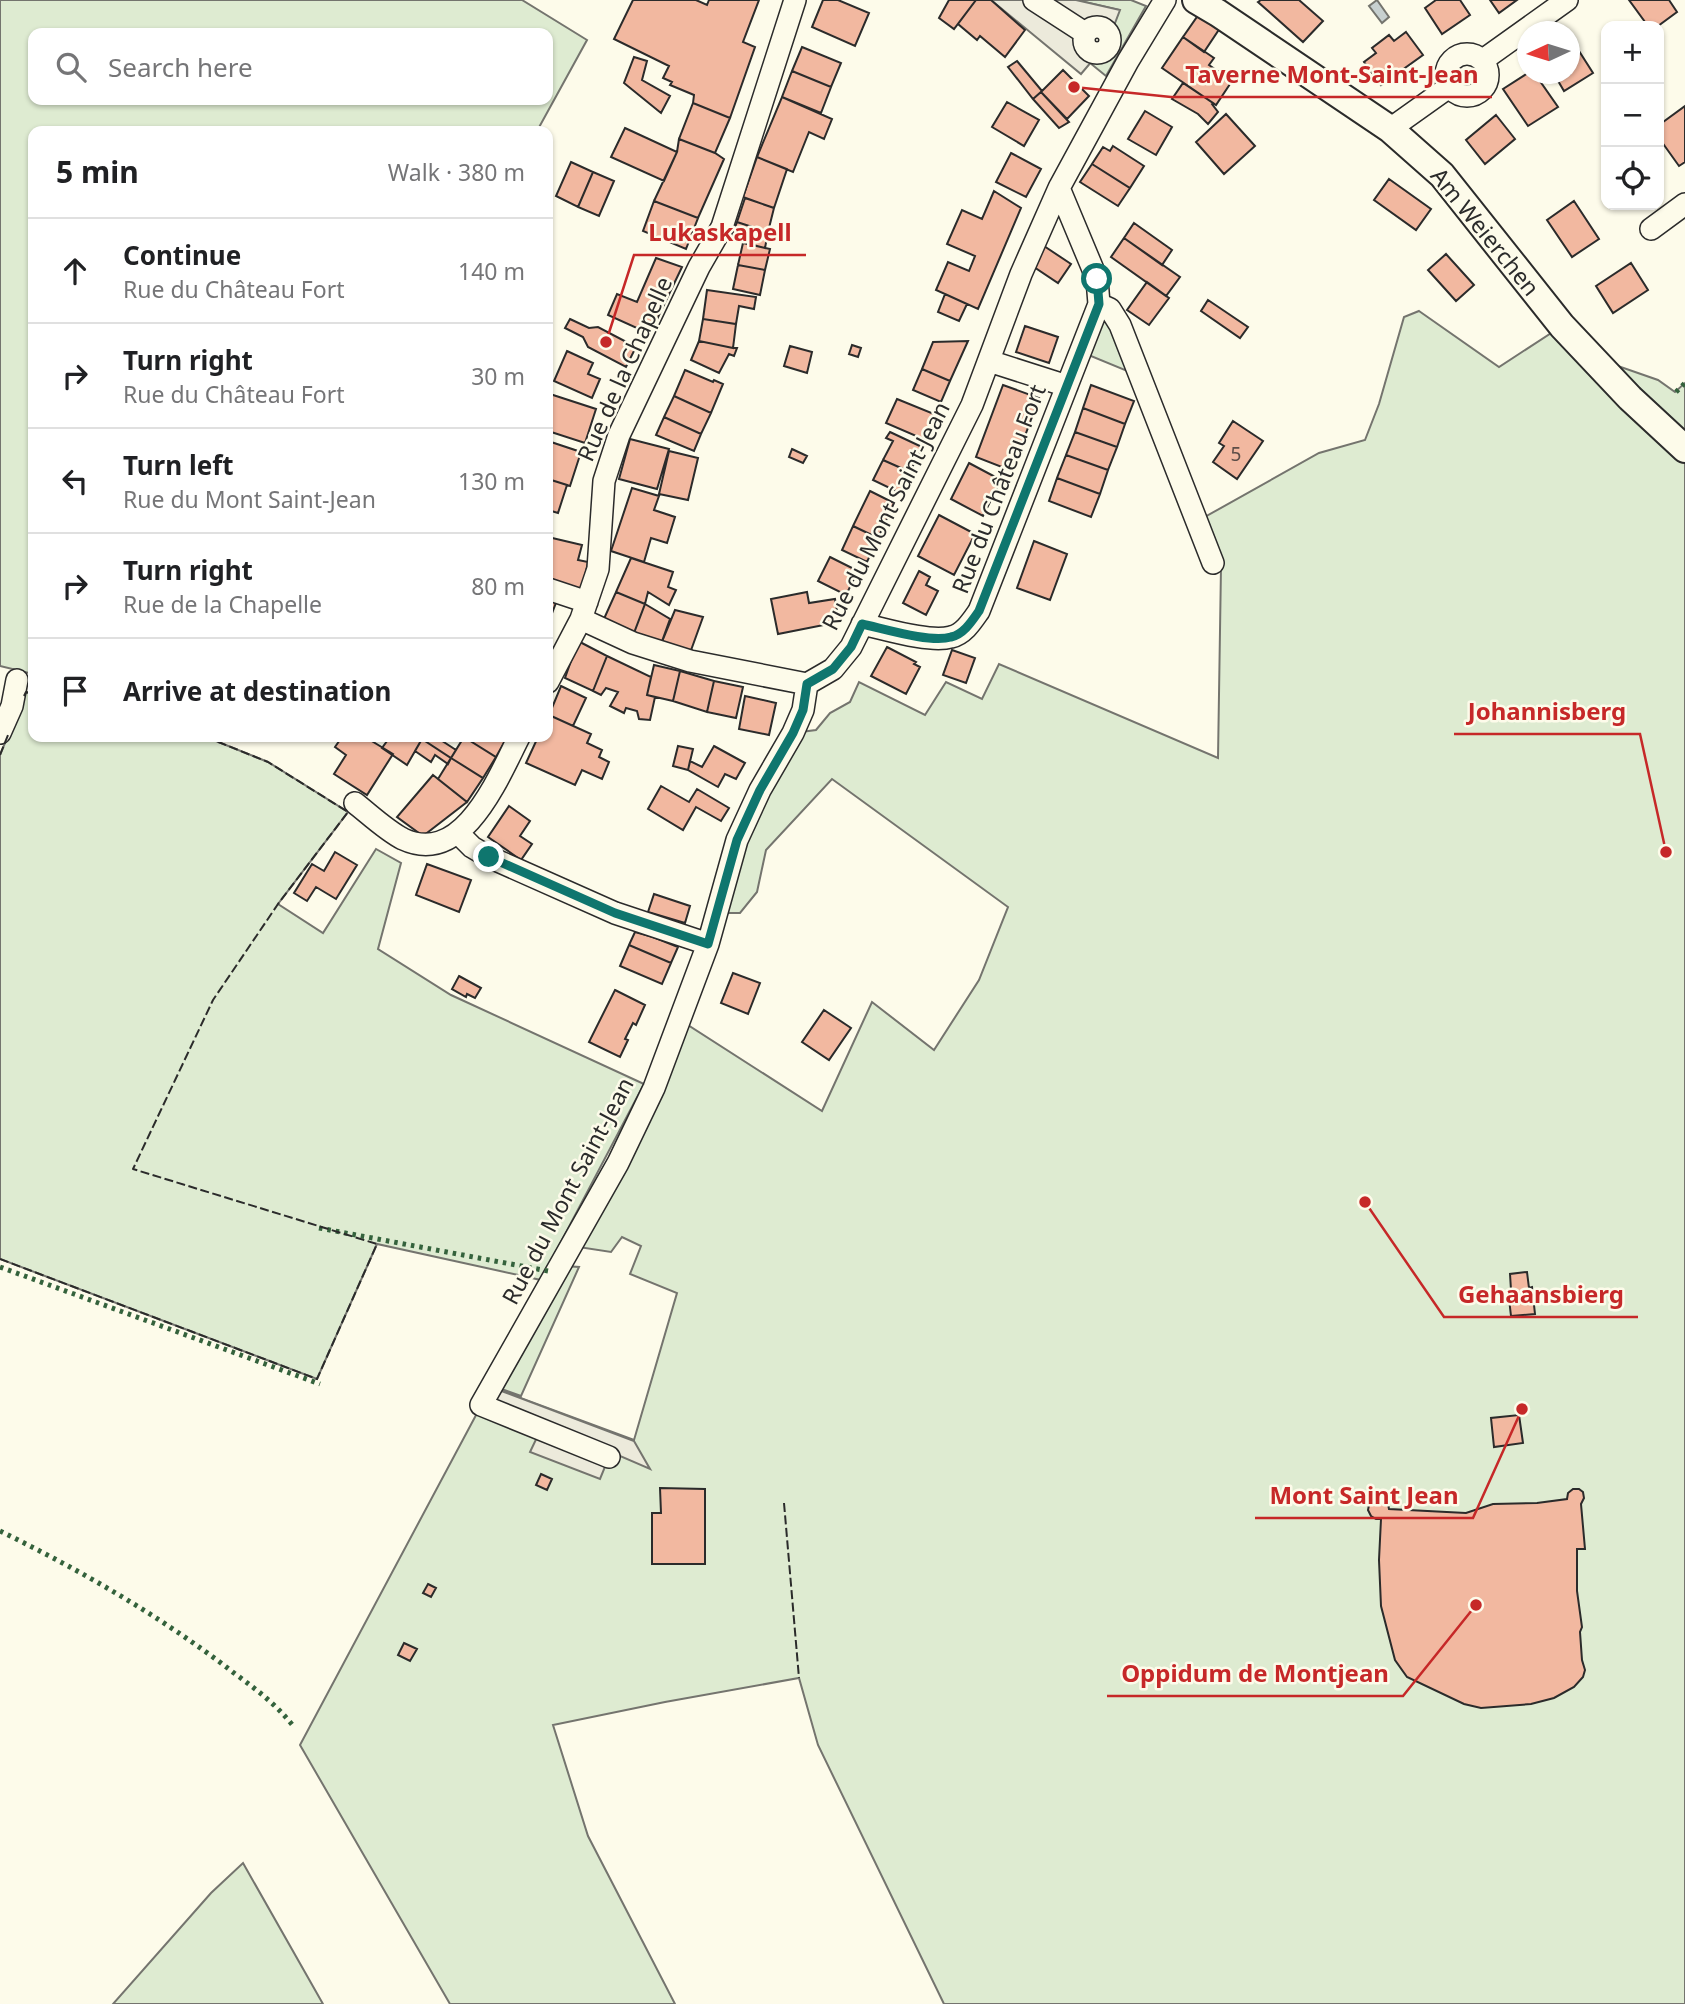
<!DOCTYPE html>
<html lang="en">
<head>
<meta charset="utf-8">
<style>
	body { margin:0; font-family:"Noto Sans",sans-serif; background:#f2f2f2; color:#202124 }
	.controls { position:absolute; right:21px; top:21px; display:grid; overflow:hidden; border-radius:14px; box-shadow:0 2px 5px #0004 }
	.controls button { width:63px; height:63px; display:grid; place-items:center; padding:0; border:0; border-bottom:2px solid #e0e0e0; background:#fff; color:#202124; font:35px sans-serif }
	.compass { position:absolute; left:1517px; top:21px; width:63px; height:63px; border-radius:50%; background:#fff; box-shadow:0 2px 5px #0004; rotate:266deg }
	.stop { position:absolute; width:21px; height:21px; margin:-16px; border:5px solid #0f766e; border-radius:50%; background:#fff }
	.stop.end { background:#0f766e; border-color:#fff; box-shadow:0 2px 7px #0008 }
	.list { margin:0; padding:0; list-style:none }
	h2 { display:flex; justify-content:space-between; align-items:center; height:91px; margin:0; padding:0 28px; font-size:30px }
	h2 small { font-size:23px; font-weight:400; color:#757577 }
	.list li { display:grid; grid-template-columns:46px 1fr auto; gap:21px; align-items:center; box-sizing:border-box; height:105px; padding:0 28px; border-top:2px solid #e0e0e0 }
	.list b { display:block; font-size:26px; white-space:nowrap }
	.list p { margin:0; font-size:23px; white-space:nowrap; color:#757577 }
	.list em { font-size:23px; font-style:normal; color:#757577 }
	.icon { flex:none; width:38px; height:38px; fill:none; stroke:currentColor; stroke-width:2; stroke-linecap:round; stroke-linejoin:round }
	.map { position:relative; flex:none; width:1685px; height:2004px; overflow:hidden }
	.search { position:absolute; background:#fff; box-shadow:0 2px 5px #0004; left:28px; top:28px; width:525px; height:77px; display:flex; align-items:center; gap:18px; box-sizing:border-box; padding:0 24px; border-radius:14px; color:#757577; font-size:26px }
	.panel { position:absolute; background:#fff; box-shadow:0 2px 5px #0004; left:28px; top:126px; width:525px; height:616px; border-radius:14px }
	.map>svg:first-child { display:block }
	.green { fill:#deebd1; stroke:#74746e; stroke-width:2; fill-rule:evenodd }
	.parking { fill:#eceadb; stroke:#74746e; stroke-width:2 }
	.water { fill:#c7d0d0; stroke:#74746e; stroke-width:2 }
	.building { fill:#f2b8a0; stroke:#2b2b2b; stroke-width:2 }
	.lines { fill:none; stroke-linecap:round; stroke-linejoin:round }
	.minor-casing { stroke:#2b2b2b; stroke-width:24 }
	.major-casing { stroke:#2b2b2b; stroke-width:30 }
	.minor { stroke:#fdfbea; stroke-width:21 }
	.major { stroke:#fdfbea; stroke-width:26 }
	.hedge { stroke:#34623c; stroke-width:5; stroke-dasharray:3.5 5; stroke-linecap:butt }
	.fence { stroke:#2b2b2b; stroke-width:2; stroke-dasharray:9 3.5; stroke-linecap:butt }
	.route { stroke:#0f766e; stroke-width:9 }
	.labels { text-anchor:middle; stroke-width:5; stroke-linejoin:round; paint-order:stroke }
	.number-label { font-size:19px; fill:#5d4e48 }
	.street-label { font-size:23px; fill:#2b2b2b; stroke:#fdfbea }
	.leader { fill:none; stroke:#c62828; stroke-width:2.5 }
	.callout-dot { fill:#c62828; stroke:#fdfbea; stroke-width:2.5 }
	.callout-label { font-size:24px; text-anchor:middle; font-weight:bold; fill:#c62828; stroke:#fdfbea; stroke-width:5; stroke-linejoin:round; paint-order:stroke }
</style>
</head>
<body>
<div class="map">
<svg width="1685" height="2004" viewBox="0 0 1685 2004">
	<rect width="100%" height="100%" fill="#fdfbea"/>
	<!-- green -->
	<path class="green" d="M0,0H522L587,40L537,131H33V674L0,666ZM33,33H548V100H33Z
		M1076,0H1131L1146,6L1106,76L1090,63L1098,54L1108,48L1110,42V36L1119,10Z
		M1419,311L1499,367L1562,326L1589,356L1658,380L1675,392L1685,383V2004H944L818,1745L799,1678L665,1702L553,1725L588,1836L675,2004H450L300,1745L491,1387L634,1440L677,1293L630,1274L641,1246L622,1237L611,1252L572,1246L680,1020L822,1111L872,1002L934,1050L979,980L1008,907L832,779L766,850L757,892L740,913H717L793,733L816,730L830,713L850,702L859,682L925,715L946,682L982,699L999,664L1218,758L1221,567L1203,518L1319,453L1365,440L1379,404L1404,317Z
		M1106,321L1111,323L1132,373L1086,354L1102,322Z
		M26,692L33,694V737H206L268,762L348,812L278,904L323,933L376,849L401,863L378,949L451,995L644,1084L541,1280L377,1244L317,1379L0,1259V755Z
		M564,1266L579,1267L521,1396L499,1388Z
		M243,1863L323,2004H113L211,1893Z"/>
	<!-- parking -->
	<path class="parking" d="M991,0H1076L1120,10L1110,36L1107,31L1102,28H1092L1084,42L1087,50L1098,54L1081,74Z
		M496,1389L634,1441L650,1469L611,1452L600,1479L530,1452L541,1429L486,1406Z"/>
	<!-- water -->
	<path class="water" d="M1377,0L1389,17L1382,23L1369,6Z"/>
	<!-- building -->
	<path class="building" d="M633,0H696L707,5L709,0H759L743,42L755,47L730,118L693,103L694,95L670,85L672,82L663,78L669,66L614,39Z
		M823,0H838L869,13L855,46L812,27Z
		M949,0H976L954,29L939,18Z
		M976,0H991L1025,30L1005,57L980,36L977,40L958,24Z
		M1261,0H1299L1323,21L1303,42L1258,2Z
		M1436,0H1460L1470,15L1442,34L1425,8Z
		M1490,0H1517L1499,13Z
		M1629,0H1669L1677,12L1658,26H1648Z
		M1199,14L1220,28L1204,52L1183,37Z
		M1406,32L1423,55L1381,85L1364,62L1376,53L1372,48L1389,35L1394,41Z
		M1183,37L1214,58L1209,65L1232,81L1216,105L1162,68Z
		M1572,40L1593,73L1564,91L1554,74H1570V42Z
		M802,47L841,63L831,87L792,71Z
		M634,57L647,61L642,80L670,96L661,113L624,83Z
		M1017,61L1042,91L1033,99L1008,67Z
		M1063,70L1089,96L1067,119L1041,92Z
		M792,71L831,87L821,113L782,97Z
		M1528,73L1535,74L1558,107L1528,126L1503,89Z
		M1183,83L1213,103L1212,104L1218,112L1208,124L1198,114L1172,99Z
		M1041,92L1069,122L1059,128L1033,99Z
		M782,97L832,119L824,139L809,132L793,172L757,157Z
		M1007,102L1039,120L1024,146L992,127Z
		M693,103L730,118L715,153L679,139Z
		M1685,106V162L1679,166L1659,138V125Z
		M1145,111L1172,127L1156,155L1128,139Z
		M1226,114L1255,146L1224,174L1196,142Z
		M1496,115L1515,139L1485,164L1466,140Z
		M625,128L677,152L664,181L611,157Z
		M679,139L715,153L724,159L698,218L654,201L677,152Z
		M1113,146L1144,166L1130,188L1092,164L1103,147L1110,151Z
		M1011,153L1041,169L1026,197L996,182Z
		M757,157L787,169L774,208L743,197Z
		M571,162L593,172L578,207L556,196Z
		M1092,164L1130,188L1118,206L1080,182Z
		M593,172L614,181L599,216L578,207Z
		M1389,179L1431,209L1416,230L1374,200Z
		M994,191L1021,208L978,309L936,290L948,262L969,271L975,256L947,244L962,210L982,219Z
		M745,198L774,208L768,232L737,222Z
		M654,201L698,218L686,249L643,231Z
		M1574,201L1599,239L1572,257L1547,220Z
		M737,222L768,232L765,248L730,239Z
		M1134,223L1172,250L1162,265L1124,238Z
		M1124,238L1180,277L1166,296L1111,257Z
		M743,243L770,249L765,270L738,265Z
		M1044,246L1071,264L1058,283L1031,265Z
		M1446,254L1474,285L1456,301L1428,270Z
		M656,258L682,267L650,334L608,315L617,294L637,302Z
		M1631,263L1648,290L1613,313L1596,286Z
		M738,265L765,270L760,295L733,289Z
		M1147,282L1169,298L1149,325L1127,310Z
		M707,290L756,297L754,309L739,306L736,324L703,319Z
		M945,294L967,304L959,321L938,312Z
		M1208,300L1248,327L1240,338L1201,311Z
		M570,319L589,328L598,327L636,347L626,367L588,347L583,337L565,328Z
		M703,319L736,324L733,348L699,341Z
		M1025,326L1058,337L1049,363L1016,352Z
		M699,341L733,348H737L734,356L729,354L719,373L691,360Z
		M968,341L950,381L922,369L933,342Z
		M852,345L861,348L858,357L849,354Z
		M790,346L812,352L807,373L784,366Z
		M567,351L593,363L588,374L600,379L592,398L554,381Z
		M922,369L950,381L941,402L913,390Z
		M685,370L713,382L714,380L723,384L711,413L674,396Z
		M1003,385L1039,398L1012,471L976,457Z
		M1091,385L1134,401L1125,424L1083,408Z
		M550,394L596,409L585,443L548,431V402Z
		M674,396L711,413L701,434L664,417Z
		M897,399L934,414L923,439L886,423Z
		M1083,408L1125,424L1117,447L1075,432Z
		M664,417L701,434L694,451L656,435Z
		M1233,421L1263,441L1237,479L1213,462L1224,446L1219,443Z
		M890,432L922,447L910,472L883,460L893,441L886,438Z
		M1075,432L1117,447L1108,470L1066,455Z
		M630,439L669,449L657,489L619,479Z
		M548,441L581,452L570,486L548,479Z
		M792,449L807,456L803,463L789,457Z
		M669,451L698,458L688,500L659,494Z
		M1066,455L1108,470L1100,494L1057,478Z
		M883,460L910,472L900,493L873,480Z
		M969,463L1001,480L983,516L951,499Z
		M1057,478L1100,494L1091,517L1049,501Z
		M548,479L567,485L558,513L548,510Z
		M632,488L659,496L654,510L675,517L667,543L651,538L644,562L611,551Z
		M870,491L894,503L878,538L853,526Z
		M939,515L975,534L954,575L918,556Z
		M853,526L878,538L867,562L842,550Z
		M548,537L582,545L578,560L588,562L582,591L548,583Z
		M1034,541L1067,554L1050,600L1017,588Z
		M830,557L858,571L846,595L818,581Z
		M631,558L673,572L668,587L676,590L669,605L648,592L645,604L616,592Z
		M919,571L930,577L926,585L938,591L926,615L903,603Z
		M616,592L645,604L634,633L603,621Z
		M807,592L809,603L835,599L839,622L778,634L771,599Z
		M548,596L557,600L548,624Z
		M645,604L670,619L661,644L634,633Z
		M675,610L703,617L690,653L661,644Z
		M578,641L607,656L593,691L565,678Z
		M887,647L916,662L914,664L920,667L906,694L871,676Z
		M952,650L975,658L966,683L943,675Z
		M607,656L651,677L647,695L655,697L650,720L639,719L637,711L626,708L624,713L610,706L618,692L606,688L601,695L593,691Z
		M654,665L680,671L673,701L647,695Z
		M680,671L714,681L707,712L673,701Z
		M714,681L743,687L736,718L707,712Z
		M561,686L586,698L573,726L549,715Z
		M745,696L776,703L769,735L739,729Z
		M549,715L591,734L587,743L602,750L599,757L609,762L602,779L582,770L575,785L526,763L538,737H548Z
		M342,737H365L393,754L367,795L334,774L346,755L335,747Z
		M390,737H419L422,739L407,765L382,748Z
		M419,737H436L456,750L451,758Z
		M464,737L496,757L483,778L451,758Z
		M464,737H497L505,741L496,757Z
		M422,739L451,758L448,764L435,755L431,762L415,751Z
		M678,746L693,749L688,770L673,766Z
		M714,746L745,763L736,779L725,774L718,787L688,770L690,761L702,767Z
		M451,758L483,778L467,802L438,779Z
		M433,775L467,802L423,836L397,817Z
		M661,786L689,802L697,789L729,808L721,821L696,807L683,830L648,809Z
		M509,806L530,821L520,836L532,844L521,860L488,837Z
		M335,852L357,865L336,899L316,887L307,901L294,893L312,864L324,871Z
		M427,864L471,880L459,912L416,895Z
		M654,894L690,906L685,923L648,912Z
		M635,932L653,937L678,947L671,963L629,945Z
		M629,945L671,963L662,984L620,966Z
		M733,973L760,983L748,1014L721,1003Z
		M459,976L481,988L475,998L467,994L466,997L452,989Z
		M615,990L645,1005L636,1025L633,1023L625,1039L628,1040L620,1057L589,1042Z
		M824,1010L851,1028L829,1060L802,1042Z
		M1527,1272L1529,1288L1532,1287L1535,1314L1511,1316L1508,1290H1511L1510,1274Z
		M1519,1415L1523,1443L1494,1447L1491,1418Z
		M541,1474L552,1479L547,1490L536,1485Z
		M660,1488L705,1489V1564H652V1513H661Z
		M1573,1489H1579L1583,1492L1584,1498L1581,1504L1585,1549H1577V1591L1582,1627L1580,1632L1582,1660L1585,1670L1583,1677L1574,1687L1554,1698L1531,1704L1481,1708L1464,1704L1407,1677L1395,1660L1381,1606L1379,1560L1381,1519H1376L1371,1516L1368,1510L1369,1505L1373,1500L1378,1498L1383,1499L1388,1504L1389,1509L1466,1513L1493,1504L1537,1503L1567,1499L1568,1493Z
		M428,1584L436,1588L431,1597L423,1593Z
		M404,1643L417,1649L410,1661L398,1655Z"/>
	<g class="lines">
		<!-- minor casing -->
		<g class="minor-casing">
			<path id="minor" d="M1034,0L1085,33
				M1084 40a13 13 0 1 1 26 0a13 13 0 1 1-26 0Z
				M1446 75a21 21 0 1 1 42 0a21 21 0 1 1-42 0Z
				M1483,60L1567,0
				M1390,129L1449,87
				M1059,188L1097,279L1099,304L1110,309L1120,325L1213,563
				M1651,229L1685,204
				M989,361L1067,386
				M548,589L587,602
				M581,619L633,643L690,661L807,684
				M862,624C885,629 930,643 951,637C964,634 972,621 979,611L1099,304
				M548,682L581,619L598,569L604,481L619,435L699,267L722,227L795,0
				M807,684L833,669L851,647L972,405L1021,274L1059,188L1128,61L1165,0
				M0,733L12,706L17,680
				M355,803C369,814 387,831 403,839C463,867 498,778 519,737
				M458,833L472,847L489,857L615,913L708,944
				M609,1457L481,1405L618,1163L654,1088L708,944L737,840L760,790L793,733L803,710L807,684"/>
		</g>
		<!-- major casing -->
		<g class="major-casing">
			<path id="major" d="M1196,0L1218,13L1390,129L1442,175L1562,326L1630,398L1685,449"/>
		</g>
		<!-- minor -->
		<use href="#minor" class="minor"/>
		<!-- major -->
		<use href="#major" class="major"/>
		<!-- hedge -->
		<path class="hedge" d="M1676,392L1685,383
			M319,1228L548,1271
			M0,1267L320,1384
			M0,1531C82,1571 162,1617 234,1673C257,1690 276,1704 294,1727"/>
		<!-- fence -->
		<path class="fence" d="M24,696L26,692L33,694
			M0,755L8,735
			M0,1259L317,1379L377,1244L133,1169L213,1000L278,904L348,812L268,762L206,737
			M784,1503L799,1678"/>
	</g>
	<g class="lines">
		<!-- route -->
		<path class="route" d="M489,857L615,913L708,944L737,840L760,790L793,733L803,710L807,684L833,669L851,647L862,624C885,629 930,643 951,637C964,634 972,621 979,611L1099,304L1097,279"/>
	</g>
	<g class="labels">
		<!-- number labels -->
		<g class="number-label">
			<text x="1236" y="461">5</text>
		</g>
		<!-- street labels -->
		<g class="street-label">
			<text transform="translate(1485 232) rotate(51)" y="8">Am Weierchen</text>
			<text transform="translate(625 369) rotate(-66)" y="8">Rue de la Chapelle</text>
			<text transform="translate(999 489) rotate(-69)" y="8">Rue du Château Fort</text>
			<text transform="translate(886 516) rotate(-63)" y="8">Rue du Mont Saint-Jean</text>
			<text transform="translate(568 1191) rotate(-62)" y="8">Rue du Mont Saint-Jean</text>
		</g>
	</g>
	<!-- callouts -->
	<path class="leader" d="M1074 87L1171 97H1492M606 342L634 255H806M1666 852L1640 734H1454M1365 1202L1444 1317H1638M1522 1409L1473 1518H1255M1476 1605L1403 1696H1107"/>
	<g class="callout-dot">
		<circle cx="1074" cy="87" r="7"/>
		<circle cx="606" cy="342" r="7"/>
		<circle cx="1666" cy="852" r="7"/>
		<circle cx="1365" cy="1202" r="7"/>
		<circle cx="1522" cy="1409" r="7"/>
		<circle cx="1476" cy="1605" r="7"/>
	</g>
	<g class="callout-label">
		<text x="1332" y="83">Taverne Mont-Saint-Jean</text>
		<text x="720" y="241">Lukaskapell</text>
		<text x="1547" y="720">Johannisberg</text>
		<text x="1541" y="1303">Gehaansbierg</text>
		<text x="1364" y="1504">Mont Saint Jean</text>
		<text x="1255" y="1682">Oppidum de Montjean</text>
	</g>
</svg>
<div class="controls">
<button>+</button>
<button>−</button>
<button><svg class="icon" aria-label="locate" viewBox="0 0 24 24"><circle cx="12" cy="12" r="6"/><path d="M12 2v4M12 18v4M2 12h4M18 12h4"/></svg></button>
</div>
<svg class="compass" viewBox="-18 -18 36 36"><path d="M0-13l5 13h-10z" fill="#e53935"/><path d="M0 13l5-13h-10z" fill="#757577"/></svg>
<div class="stop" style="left:1097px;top:279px"></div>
<div class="stop end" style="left:489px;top:857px"></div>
<div class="search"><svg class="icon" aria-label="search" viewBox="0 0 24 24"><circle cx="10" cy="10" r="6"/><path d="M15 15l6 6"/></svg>Search here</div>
<section class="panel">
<h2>5 min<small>Walk · 380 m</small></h2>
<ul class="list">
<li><svg class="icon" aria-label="ahead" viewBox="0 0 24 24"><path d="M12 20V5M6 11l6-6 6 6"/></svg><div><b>Continue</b><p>Rue du Château Fort</p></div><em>140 m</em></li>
<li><svg class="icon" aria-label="right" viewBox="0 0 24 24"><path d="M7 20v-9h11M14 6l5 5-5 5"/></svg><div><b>Turn right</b><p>Rue du Château Fort</p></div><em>30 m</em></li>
<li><svg class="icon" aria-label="left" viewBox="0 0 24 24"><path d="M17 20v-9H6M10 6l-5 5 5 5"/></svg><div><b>Turn left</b><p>Rue du Mont Saint-Jean</p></div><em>130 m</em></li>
<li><svg class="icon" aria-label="right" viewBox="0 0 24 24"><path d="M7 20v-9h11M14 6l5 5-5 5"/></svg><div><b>Turn right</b><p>Rue de la Chapelle</p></div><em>80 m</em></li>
<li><svg class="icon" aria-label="arrive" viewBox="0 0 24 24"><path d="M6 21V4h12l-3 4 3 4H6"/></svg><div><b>Arrive at destination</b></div></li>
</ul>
</section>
</div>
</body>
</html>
